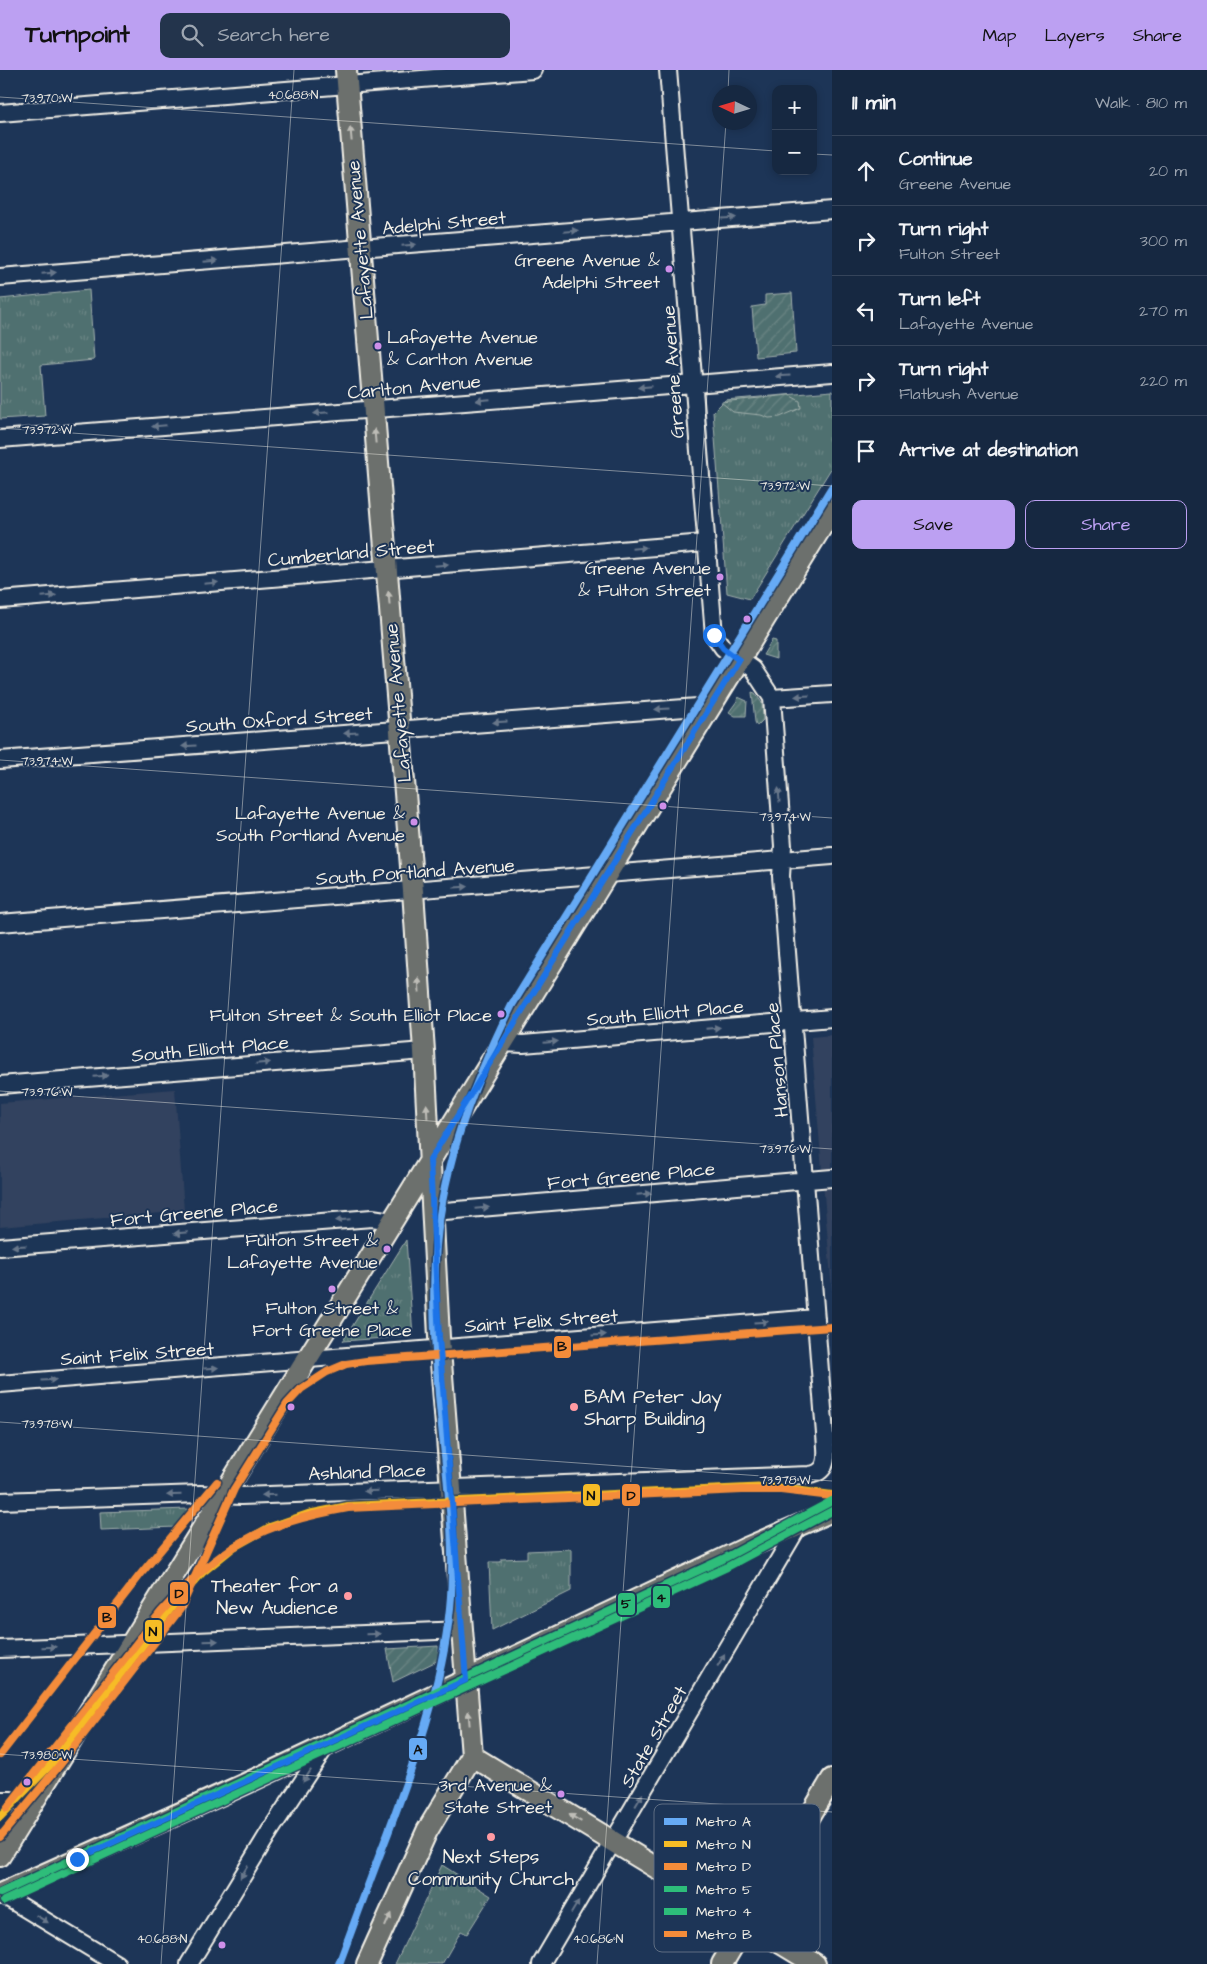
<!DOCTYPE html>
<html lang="en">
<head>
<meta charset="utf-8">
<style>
	body { margin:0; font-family:"Architects Daughter",sans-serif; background:#23344c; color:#f1f3f6 }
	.controls { position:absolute; right:15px; top:15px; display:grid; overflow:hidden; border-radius:10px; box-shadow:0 2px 8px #0003 }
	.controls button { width:45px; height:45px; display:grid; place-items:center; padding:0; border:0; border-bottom:1px solid #35445a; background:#162841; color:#f1f3f6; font:25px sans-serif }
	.compass { position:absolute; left:712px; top:15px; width:45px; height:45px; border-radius:50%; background:#162841; box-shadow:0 2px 8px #0003; rotate:274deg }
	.stop { position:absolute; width:15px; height:15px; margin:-11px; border:4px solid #1a73e8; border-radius:50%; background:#fff }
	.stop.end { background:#1a73e8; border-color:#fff; box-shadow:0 1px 5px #0008 }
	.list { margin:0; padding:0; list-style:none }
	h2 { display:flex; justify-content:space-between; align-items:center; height:65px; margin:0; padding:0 20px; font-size:21px }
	h2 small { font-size:16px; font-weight:400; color:#9ea6b1 }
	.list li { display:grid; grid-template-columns:32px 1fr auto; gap:15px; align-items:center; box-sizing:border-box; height:70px; padding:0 20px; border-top:1px solid #35445a }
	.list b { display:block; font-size:19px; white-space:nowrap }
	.list p { margin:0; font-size:16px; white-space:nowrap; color:#9ea6b1 }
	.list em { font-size:16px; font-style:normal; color:#9ea6b1 }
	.actions { display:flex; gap:10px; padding:15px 20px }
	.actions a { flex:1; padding:11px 0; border:1px solid #bca0f2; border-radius:10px; text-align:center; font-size:18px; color:#bca0f2 }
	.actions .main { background:#bca0f2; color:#111 }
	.icon { flex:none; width:28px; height:28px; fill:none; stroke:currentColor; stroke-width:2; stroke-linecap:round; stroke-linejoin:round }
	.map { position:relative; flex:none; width:832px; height:1894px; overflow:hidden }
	header { display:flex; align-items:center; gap:30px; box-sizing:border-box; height:70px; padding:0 25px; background:#bca0f2; color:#111 }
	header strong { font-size:24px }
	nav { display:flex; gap:28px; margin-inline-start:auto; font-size:18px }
	.search { width:350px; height:45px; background:#23344c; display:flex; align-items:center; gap:12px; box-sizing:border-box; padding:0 18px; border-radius:10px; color:#9ea6b1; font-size:19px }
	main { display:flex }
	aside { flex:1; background:#162841 }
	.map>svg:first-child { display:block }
	.built { fill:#32425e }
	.park { fill:url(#park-tufts); stroke:#a2b0ac }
	.garden { fill:url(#garden-furrows); stroke:#a2b0ac }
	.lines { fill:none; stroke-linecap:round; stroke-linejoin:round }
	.minor-casing { stroke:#f4f1e8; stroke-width:20 }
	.major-casing { stroke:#f4f1e8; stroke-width:24 }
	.minor { stroke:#1d3557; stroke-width:16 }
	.major { stroke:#6c706d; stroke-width:20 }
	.metro-1-casing { stroke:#1d3557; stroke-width:11 }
	.metro-2-casing { stroke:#1d3557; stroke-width:11 }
	.metro-3-casing { stroke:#1d3557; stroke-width:11 }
	.metro-4-casing { stroke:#1d3557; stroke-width:11 }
	.metro-5-casing { stroke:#1d3557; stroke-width:11 }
	.metro-6-casing { stroke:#1d3557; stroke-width:11 }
	.metro-1 { stroke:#66aaf5; stroke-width:8 }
	.metro-2 { stroke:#f6bc26; stroke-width:8 }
	.metro-3 { stroke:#f48c3a; stroke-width:8 }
	.metro-4 { stroke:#2dbd7a; stroke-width:8 }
	.metro-5 { stroke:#2dbd7a; stroke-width:8 }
	.metro-6 { stroke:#f48c3a; stroke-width:8 }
	.oneway { fill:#bebdb7 }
	.oneway2 { fill:#68778a }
	.route { stroke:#1a73e8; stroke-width:6 }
	.ticks { fill:none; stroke:#f4f1e8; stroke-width:1; stroke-opacity:0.45 }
	.bus-dot { fill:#ce8fe9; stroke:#1d3557; stroke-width:2 }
	.poi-dot { fill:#ff9aa2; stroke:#1d3557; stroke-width:2 }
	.labels { text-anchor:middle; stroke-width:4; stroke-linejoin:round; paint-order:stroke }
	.bus-label { font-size:18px; fill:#f4f1e8; stroke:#1d3557; text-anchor:end }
	.street-label { font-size:19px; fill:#f4f1e8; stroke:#1d3557 }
	.poi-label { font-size:19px; fill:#f4f1e8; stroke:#1d3557; text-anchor:start }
	.key { fill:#1d3557; stroke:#5e6d82; stroke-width:1 }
	.key-label { font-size:14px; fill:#f4f1e8 }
	.ticks-label { font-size:12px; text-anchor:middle; fill:#f4f1e8; stroke:#1d3557; stroke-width:4; stroke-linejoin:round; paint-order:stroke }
	.line-badge { stroke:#1d3557; stroke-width:2 }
	.pale-badge-label { font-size:14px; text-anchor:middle; font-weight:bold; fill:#111 }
</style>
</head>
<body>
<header>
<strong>Turnpoint</strong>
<div class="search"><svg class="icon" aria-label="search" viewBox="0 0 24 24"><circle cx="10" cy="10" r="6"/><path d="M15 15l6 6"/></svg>Search here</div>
<nav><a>Map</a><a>Layers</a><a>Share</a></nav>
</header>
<main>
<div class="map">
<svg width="832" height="1894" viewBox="0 0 832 1894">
	<defs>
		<pattern id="park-tufts" width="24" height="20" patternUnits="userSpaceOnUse" patternTransform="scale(1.25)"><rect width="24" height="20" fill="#507070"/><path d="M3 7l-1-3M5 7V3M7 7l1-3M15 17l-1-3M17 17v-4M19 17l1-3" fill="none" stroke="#6a8584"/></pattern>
		<pattern id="garden-furrows" width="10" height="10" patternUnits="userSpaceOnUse" patternTransform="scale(1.25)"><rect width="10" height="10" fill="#507070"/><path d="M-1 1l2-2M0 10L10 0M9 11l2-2" fill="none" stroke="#6a8584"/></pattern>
	</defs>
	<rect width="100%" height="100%" fill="#1d3557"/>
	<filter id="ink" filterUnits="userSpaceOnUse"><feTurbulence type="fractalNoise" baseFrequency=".02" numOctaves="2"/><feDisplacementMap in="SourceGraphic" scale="10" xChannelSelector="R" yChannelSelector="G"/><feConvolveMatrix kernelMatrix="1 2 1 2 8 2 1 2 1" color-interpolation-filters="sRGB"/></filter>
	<g filter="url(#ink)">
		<!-- built -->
		<path class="built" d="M832,965V1221L811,967Z
			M175,1019L184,1141L0,1157V1033Z"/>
		<!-- park -->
		<path class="park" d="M89,220L94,290L41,295L45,346L0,349V229Z
			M832,321V397L750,529L727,523L713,342L725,330Z
			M406,1170L413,1266L343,1271Z
			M188,1439L176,1457L101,1460L100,1442Z
			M571,1479V1521L492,1560L489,1492H501V1489L527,1488V1481Z
			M442,1795L491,1826L467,1864L461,1861L442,1894H395Z"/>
		<!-- garden -->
		<path class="garden" d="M792,223L796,283L756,287L752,237L765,235V225Z
			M789,325L800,331L801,338L780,347L769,348L761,345L733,342L721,332Z
			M772,570L776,571V589L763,585Z
			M752,622L755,623L762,633L763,650L757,656L755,652Z
			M738,627L747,631L746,646H735L729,642L737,631Z
			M438,1576L439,1590L393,1612L387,1579Z"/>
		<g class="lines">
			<!-- minor casing -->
			<g class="minor-casing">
				<path id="minor" d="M0,43L533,0
					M0,207L832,140
					M0,369L832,303
					M0,530L705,473
					M772,628L832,624
					M0,690L711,636
					M0,853L832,786
					M502,973L523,974L832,948
					M0,1015L424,981
					M433,1142L832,1108
					M0,1177L372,1148L392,1151
					M0,1314L816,1248
					M0,1431L200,1424L241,1426L809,1405C826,1403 827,1391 826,1377L781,806L783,776L772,628L753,599L723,578L714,565L668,0
					M0,1579L462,1560
					M0,1730H11L31,1735
					M1,1824L117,1894
					M189,1894L270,1761L326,1676
					M541,1894L798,1457"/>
			</g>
			<!-- major casing -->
			<g class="major-casing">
				<path id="major" d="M346,0L413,821L424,981L439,1267L472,1686
					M472,1686L815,1894
					M0,1786L832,440
					M0,1824L247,1713L744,1479L832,1441
					M367,1894L427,1761L472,1686
					M722,1894L832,1709"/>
			</g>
			<!-- minor -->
			<use href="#minor" class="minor"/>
			<!-- major -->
			<use href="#major" class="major"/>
			<!-- metro-1 casing -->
			<g class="metro-1-casing">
				<path id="metro-1" d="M339,1894C355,1851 371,1807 388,1763C415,1690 442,1617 450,1538C457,1468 445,1395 439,1325C435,1275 432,1225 436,1176C444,1090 474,1012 512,935L832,417"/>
			</g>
			<!-- metro-2 casing -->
			<g class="metro-2-casing">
				<path id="metro-2" d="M0,1747L53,1692L175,1533L202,1503L234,1477L270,1457L308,1444L348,1436L772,1417L832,1425"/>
			</g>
			<!-- metro-3 casing -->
			<g class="metro-3-casing">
				<path id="metro-3" d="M7,1738L161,1542C222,1475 259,1454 348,1438L742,1420H781L831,1426"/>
			</g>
			<!-- metro-4 casing -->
			<g class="metro-4-casing">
				<path id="metro-4" d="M0,1823L723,1489L832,1431"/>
			</g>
			<!-- metro-5 casing -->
			<g class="metro-5-casing">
				<path id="metro-5" d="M4,1831L727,1497L832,1441"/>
			</g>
			<!-- metro-6 casing -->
			<g class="metro-6-casing">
				<path id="metro-6" d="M0,1685L140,1505L217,1412
					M0,1767L59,1696L181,1538L234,1419L287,1334L301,1319L327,1302L346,1294L366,1291L832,1257"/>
			</g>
			<!-- metro-1 -->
			<use href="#metro-1" class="metro-1"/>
			<!-- metro-2 -->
			<use href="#metro-2" class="metro-2"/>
			<!-- metro-3 -->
			<use href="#metro-3" class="metro-3"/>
			<!-- metro-4 -->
			<use href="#metro-4" class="metro-4"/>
			<!-- metro-5 -->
			<use href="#metro-5" class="metro-5"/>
			<!-- metro-6 -->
			<use href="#metro-6" class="metro-6"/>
		</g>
		<!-- one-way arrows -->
		<defs><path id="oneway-solid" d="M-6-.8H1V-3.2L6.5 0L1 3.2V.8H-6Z" transform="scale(1.25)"/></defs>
		<g class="oneway">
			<use href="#oneway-solid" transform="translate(351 64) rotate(-95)"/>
			<use href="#oneway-solid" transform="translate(375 366) rotate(-95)"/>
			<use href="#oneway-solid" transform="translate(389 528) rotate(-95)"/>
			<use href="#oneway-solid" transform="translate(419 915) rotate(-94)"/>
			<use href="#oneway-solid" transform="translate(427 1041) rotate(-93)"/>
			<use href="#oneway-solid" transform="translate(469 1648) rotate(-95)"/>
			<use href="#oneway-solid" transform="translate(575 1748) rotate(-149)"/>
			<use href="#oneway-solid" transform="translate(388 1850) rotate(-66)"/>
		</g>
		<g class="oneway2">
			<use href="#oneway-solid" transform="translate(729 148) rotate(-4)"/>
			<use href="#oneway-solid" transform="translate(571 161) rotate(-5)"/>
			<use href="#oneway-solid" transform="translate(409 175) rotate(-5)"/>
			<use href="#oneway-solid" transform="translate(211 191) rotate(-5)"/>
			<use href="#oneway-solid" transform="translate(49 203) rotate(-5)"/>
			<use href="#oneway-solid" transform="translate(783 306) rotate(176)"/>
			<use href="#oneway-solid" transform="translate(645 317) rotate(175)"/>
			<use href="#oneway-solid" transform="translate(483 330) rotate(175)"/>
			<use href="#oneway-solid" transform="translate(321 343) rotate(175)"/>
			<use href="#oneway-solid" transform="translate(159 356) rotate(175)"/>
			<use href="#oneway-solid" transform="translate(639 478) rotate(-5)"/>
			<use href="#oneway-solid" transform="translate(442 495) rotate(-5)"/>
			<use href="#oneway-solid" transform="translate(211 513) rotate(-5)"/>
			<use href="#oneway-solid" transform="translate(49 526) rotate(-5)"/>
			<use href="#oneway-solid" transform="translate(802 626) rotate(176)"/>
			<use href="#oneway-solid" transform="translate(662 639) rotate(176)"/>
			<use href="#oneway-solid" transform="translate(500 652) rotate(176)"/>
			<use href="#oneway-solid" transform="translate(351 663) rotate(176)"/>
			<use href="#oneway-solid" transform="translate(189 676) rotate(176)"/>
			<use href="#oneway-solid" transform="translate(779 725) rotate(-94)"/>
			<use href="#oneway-solid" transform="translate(461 817) rotate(-4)"/>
			<use href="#oneway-solid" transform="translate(713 958) rotate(-5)"/>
			<use href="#oneway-solid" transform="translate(551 972) rotate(-5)"/>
			<use href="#oneway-solid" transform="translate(263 993) rotate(-5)"/>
			<use href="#oneway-solid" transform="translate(101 1006) rotate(-5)"/>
			<use href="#oneway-solid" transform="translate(644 1124) rotate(-5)"/>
			<use href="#oneway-solid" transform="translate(482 1138) rotate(-5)"/>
			<use href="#oneway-solid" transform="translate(343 1150) rotate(175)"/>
			<use href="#oneway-solid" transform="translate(181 1163) rotate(175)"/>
			<use href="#oneway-solid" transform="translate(19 1176) rotate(176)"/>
			<use href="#oneway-solid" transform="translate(761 1252) rotate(-4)"/>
			<use href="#oneway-solid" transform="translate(599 1265) rotate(-4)"/>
			<use href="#oneway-solid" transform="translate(211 1298) rotate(-4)"/>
			<use href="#oneway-solid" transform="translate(49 1310) rotate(-4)"/>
			<use href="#oneway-solid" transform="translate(371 1421) rotate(178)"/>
			<use href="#oneway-solid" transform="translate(174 1425) rotate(178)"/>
			<use href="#oneway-solid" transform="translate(269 1425) rotate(178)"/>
			<use href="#oneway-solid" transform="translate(373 1564) rotate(-2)"/>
			<use href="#oneway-solid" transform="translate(211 1571) rotate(-2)"/>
			<use href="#oneway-solid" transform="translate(49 1577) rotate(-2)"/>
			<use href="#oneway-solid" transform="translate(721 1590) rotate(-60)"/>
			<use href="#oneway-solid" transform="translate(307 1706) rotate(123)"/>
			<use href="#oneway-solid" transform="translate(639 1730) rotate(-60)"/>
			<use href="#oneway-solid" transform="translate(244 1802) rotate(121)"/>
			<use href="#oneway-solid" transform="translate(575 1837) rotate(-59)"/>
			<use href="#oneway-solid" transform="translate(42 1849) rotate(31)"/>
		</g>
	</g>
	<g class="lines" filter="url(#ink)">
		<!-- route -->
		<path class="route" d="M77,1789L466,1610L439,1267L430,1090L739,590L723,578L714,565"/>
	</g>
	<!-- ticks -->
	<path class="ticks" d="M728,22L729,0M0,27L776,81M813,84L832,85M0,358L832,416M0,690L832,748M0,1021L832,1079M0,1352L832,1411M0,1684L832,1742M161,1894L294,0M597,1894L726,52"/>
	<!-- markers -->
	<g class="bus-dot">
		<circle cx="669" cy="199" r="4.5"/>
		<circle cx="378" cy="276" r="4.5"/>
		<circle cx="720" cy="507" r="4.5"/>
		<circle cx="747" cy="549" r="4.5"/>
		<circle cx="663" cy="736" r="4.5"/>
		<circle cx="414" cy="752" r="4.5"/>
		<circle cx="501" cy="944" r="4.5"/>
		<circle cx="387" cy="1179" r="4.5"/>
		<circle cx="332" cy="1219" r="4.5"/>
		<circle cx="291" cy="1337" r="4.5"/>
		<circle cx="27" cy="1712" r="4.5"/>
		<circle cx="561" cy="1724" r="4.5"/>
		<circle cx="222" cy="1875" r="4.5"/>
	</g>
	<g class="poi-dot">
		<circle cx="574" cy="1337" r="5"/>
		<circle cx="348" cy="1526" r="5"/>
		<circle cx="491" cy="1767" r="5"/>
	</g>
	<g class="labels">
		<!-- bus labels -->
		<g class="bus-label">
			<text x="660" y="196">Greene Avenue &amp;<tspan x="660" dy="22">Adelphi Street</tspan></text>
			<text x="387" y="273" text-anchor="start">Lafayette Avenue<tspan x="387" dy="22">&amp; Carlton Avenue</tspan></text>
			<text x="711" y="504">Greene Avenue<tspan x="711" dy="22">&amp; Fulton Street</tspan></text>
			<text x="405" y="749">Lafayette Avenue &amp;<tspan x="405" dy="22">South Portland Avenue</tspan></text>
			<text x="492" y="951">Fulton Street &amp; South Elliot Place</text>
			<text x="378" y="1176">Fulton Street &amp;<tspan x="378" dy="22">Lafayette Avenue</tspan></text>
			<text x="332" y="1244" text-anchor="middle">Fulton Street &amp;<tspan x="332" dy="22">Fort Greene Place</tspan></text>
			<text x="552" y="1721">3rd Avenue &amp;<tspan x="552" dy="22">State Street</tspan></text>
		</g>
		<!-- street labels -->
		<g class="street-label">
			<text transform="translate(444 152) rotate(-5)" y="7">Adelphi Street</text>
			<text transform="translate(359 170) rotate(-95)" y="7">Lafayette Avenue</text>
			<text transform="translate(672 302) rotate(-94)" y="7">Greene Avenue</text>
			<text transform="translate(414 316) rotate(-5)" y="7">Carlton Avenue</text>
			<text transform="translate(351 482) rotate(-5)" y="7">Cumberland Street</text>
			<text transform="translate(397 633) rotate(-95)" y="7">Lafayette Avenue</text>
			<text transform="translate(279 649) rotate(-4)" y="7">South Oxford Street</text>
			<text transform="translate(415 801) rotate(-4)" y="7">South Portland Avenue</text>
			<text transform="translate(665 942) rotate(-5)" y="7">South Elliott Place</text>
			<text transform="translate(210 978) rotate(-5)" y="7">South Elliott Place</text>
			<text transform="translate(776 990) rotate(-95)" y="7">Hanson Place</text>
			<text transform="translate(631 1105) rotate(-5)" y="7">Fort Greene Place</text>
			<text transform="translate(194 1142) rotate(-5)" y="7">Fort Greene Place</text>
			<text transform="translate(541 1250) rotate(-4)" y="7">Saint Felix Street</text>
			<text transform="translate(137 1283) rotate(-4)" y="7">Saint Felix Street</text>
			<text transform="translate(367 1401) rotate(-2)" y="7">Ashland Place</text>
			<text transform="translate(653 1666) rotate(-60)" y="7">State Street</text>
		</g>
		<!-- poi labels -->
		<g class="poi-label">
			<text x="584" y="1333">BAM Peter Jay<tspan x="584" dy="22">Sharp Building</tspan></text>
			<text x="338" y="1522" text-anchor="end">Theater for a<tspan x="338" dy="22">New Audience</tspan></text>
			<text x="491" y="1793" text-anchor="middle">Next Steps<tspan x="491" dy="22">Community Church</tspan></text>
		</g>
	</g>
	<!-- legend -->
	<rect x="654" y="1734" width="166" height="148" rx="8" class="key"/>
	<rect x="664" y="1748" width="23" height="7" fill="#66aaf5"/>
	<rect x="664" y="1771" width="23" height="6" fill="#f6bc26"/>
	<rect x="664" y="1793" width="23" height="7" fill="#f48c3a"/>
	<rect x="664" y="1816" width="23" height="6" fill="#2dbd7a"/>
	<rect x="664" y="1838" width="23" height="7" fill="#2dbd7a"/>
	<rect x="664" y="1861" width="23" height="6" fill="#f48c3a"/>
	<g class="key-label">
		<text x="696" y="1756">Metro A</text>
		<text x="696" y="1779">Metro N</text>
		<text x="696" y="1801">Metro D</text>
		<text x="696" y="1824">Metro 5</text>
		<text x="696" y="1846">Metro 4</text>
		<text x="696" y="1869">Metro B</text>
	</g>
	<g class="ticks-label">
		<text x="293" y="29">40.688°N</text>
		<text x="47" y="32">73.970°W</text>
		<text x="47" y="364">73.972°W</text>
		<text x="785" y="420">73.972°W</text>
		<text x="47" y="695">73.974°W</text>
		<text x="785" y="751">73.974°W</text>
		<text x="47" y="1026">73.976°W</text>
		<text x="785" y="1083">73.976°W</text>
		<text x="47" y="1358">73.978°W</text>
		<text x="785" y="1414">73.978°W</text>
		<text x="47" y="1689">73.980°W</text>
		<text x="162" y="1873">40.688°N</text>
		<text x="598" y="1873">40.686°N</text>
	</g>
	<g class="line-badge">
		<rect x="553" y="1265" width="19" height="24" rx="5" fill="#f48c3a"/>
		<rect x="621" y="1413" width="20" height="24" rx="5" fill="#f48c3a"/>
		<rect x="582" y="1413" width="19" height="24" rx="5" fill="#f6bc26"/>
		<rect x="169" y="1511" width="20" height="24" rx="5" fill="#f48c3a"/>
		<rect x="652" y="1515" width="19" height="24" rx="5" fill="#2dbd7a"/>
		<rect x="617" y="1522" width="19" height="24" rx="5" fill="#2dbd7a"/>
		<rect x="97" y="1535" width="20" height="24" rx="5" fill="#f48c3a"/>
		<rect x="144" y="1549" width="19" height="24" rx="5" fill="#f6bc26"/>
		<rect x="408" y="1667" width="20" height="24" rx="5" fill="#66aaf5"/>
	</g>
	<g class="pale-badge-label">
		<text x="562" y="1281">B</text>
		<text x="631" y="1430">D</text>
		<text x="591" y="1430">N</text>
		<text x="179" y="1528">D</text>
		<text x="661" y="1532">4</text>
		<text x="626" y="1538">5</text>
		<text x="107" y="1552">B</text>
		<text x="153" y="1566">N</text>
		<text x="418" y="1684">A</text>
	</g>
</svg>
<div class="controls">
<button>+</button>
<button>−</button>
</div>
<svg class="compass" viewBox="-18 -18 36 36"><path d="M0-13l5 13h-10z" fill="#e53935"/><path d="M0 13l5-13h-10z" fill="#9ea6b1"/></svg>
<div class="stop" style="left:714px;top:565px"></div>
<div class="stop end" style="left:77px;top:1789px"></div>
</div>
<aside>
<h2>11 min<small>Walk · 810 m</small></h2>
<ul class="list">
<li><svg class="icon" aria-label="ahead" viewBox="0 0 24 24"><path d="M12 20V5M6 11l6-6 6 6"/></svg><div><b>Continue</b><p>Greene Avenue</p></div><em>20 m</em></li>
<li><svg class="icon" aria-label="right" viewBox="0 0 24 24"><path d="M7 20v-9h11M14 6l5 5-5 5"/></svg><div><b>Turn right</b><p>Fulton Street</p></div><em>300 m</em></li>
<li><svg class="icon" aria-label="left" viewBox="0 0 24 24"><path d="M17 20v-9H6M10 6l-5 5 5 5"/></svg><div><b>Turn left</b><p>Lafayette Avenue</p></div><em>270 m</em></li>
<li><svg class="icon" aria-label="right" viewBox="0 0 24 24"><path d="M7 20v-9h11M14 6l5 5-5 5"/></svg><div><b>Turn right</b><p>Flatbush Avenue</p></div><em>220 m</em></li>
<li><svg class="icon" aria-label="arrive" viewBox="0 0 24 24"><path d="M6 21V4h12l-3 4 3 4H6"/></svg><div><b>Arrive at destination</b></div></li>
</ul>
<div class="actions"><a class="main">Save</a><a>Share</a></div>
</aside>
</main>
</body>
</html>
